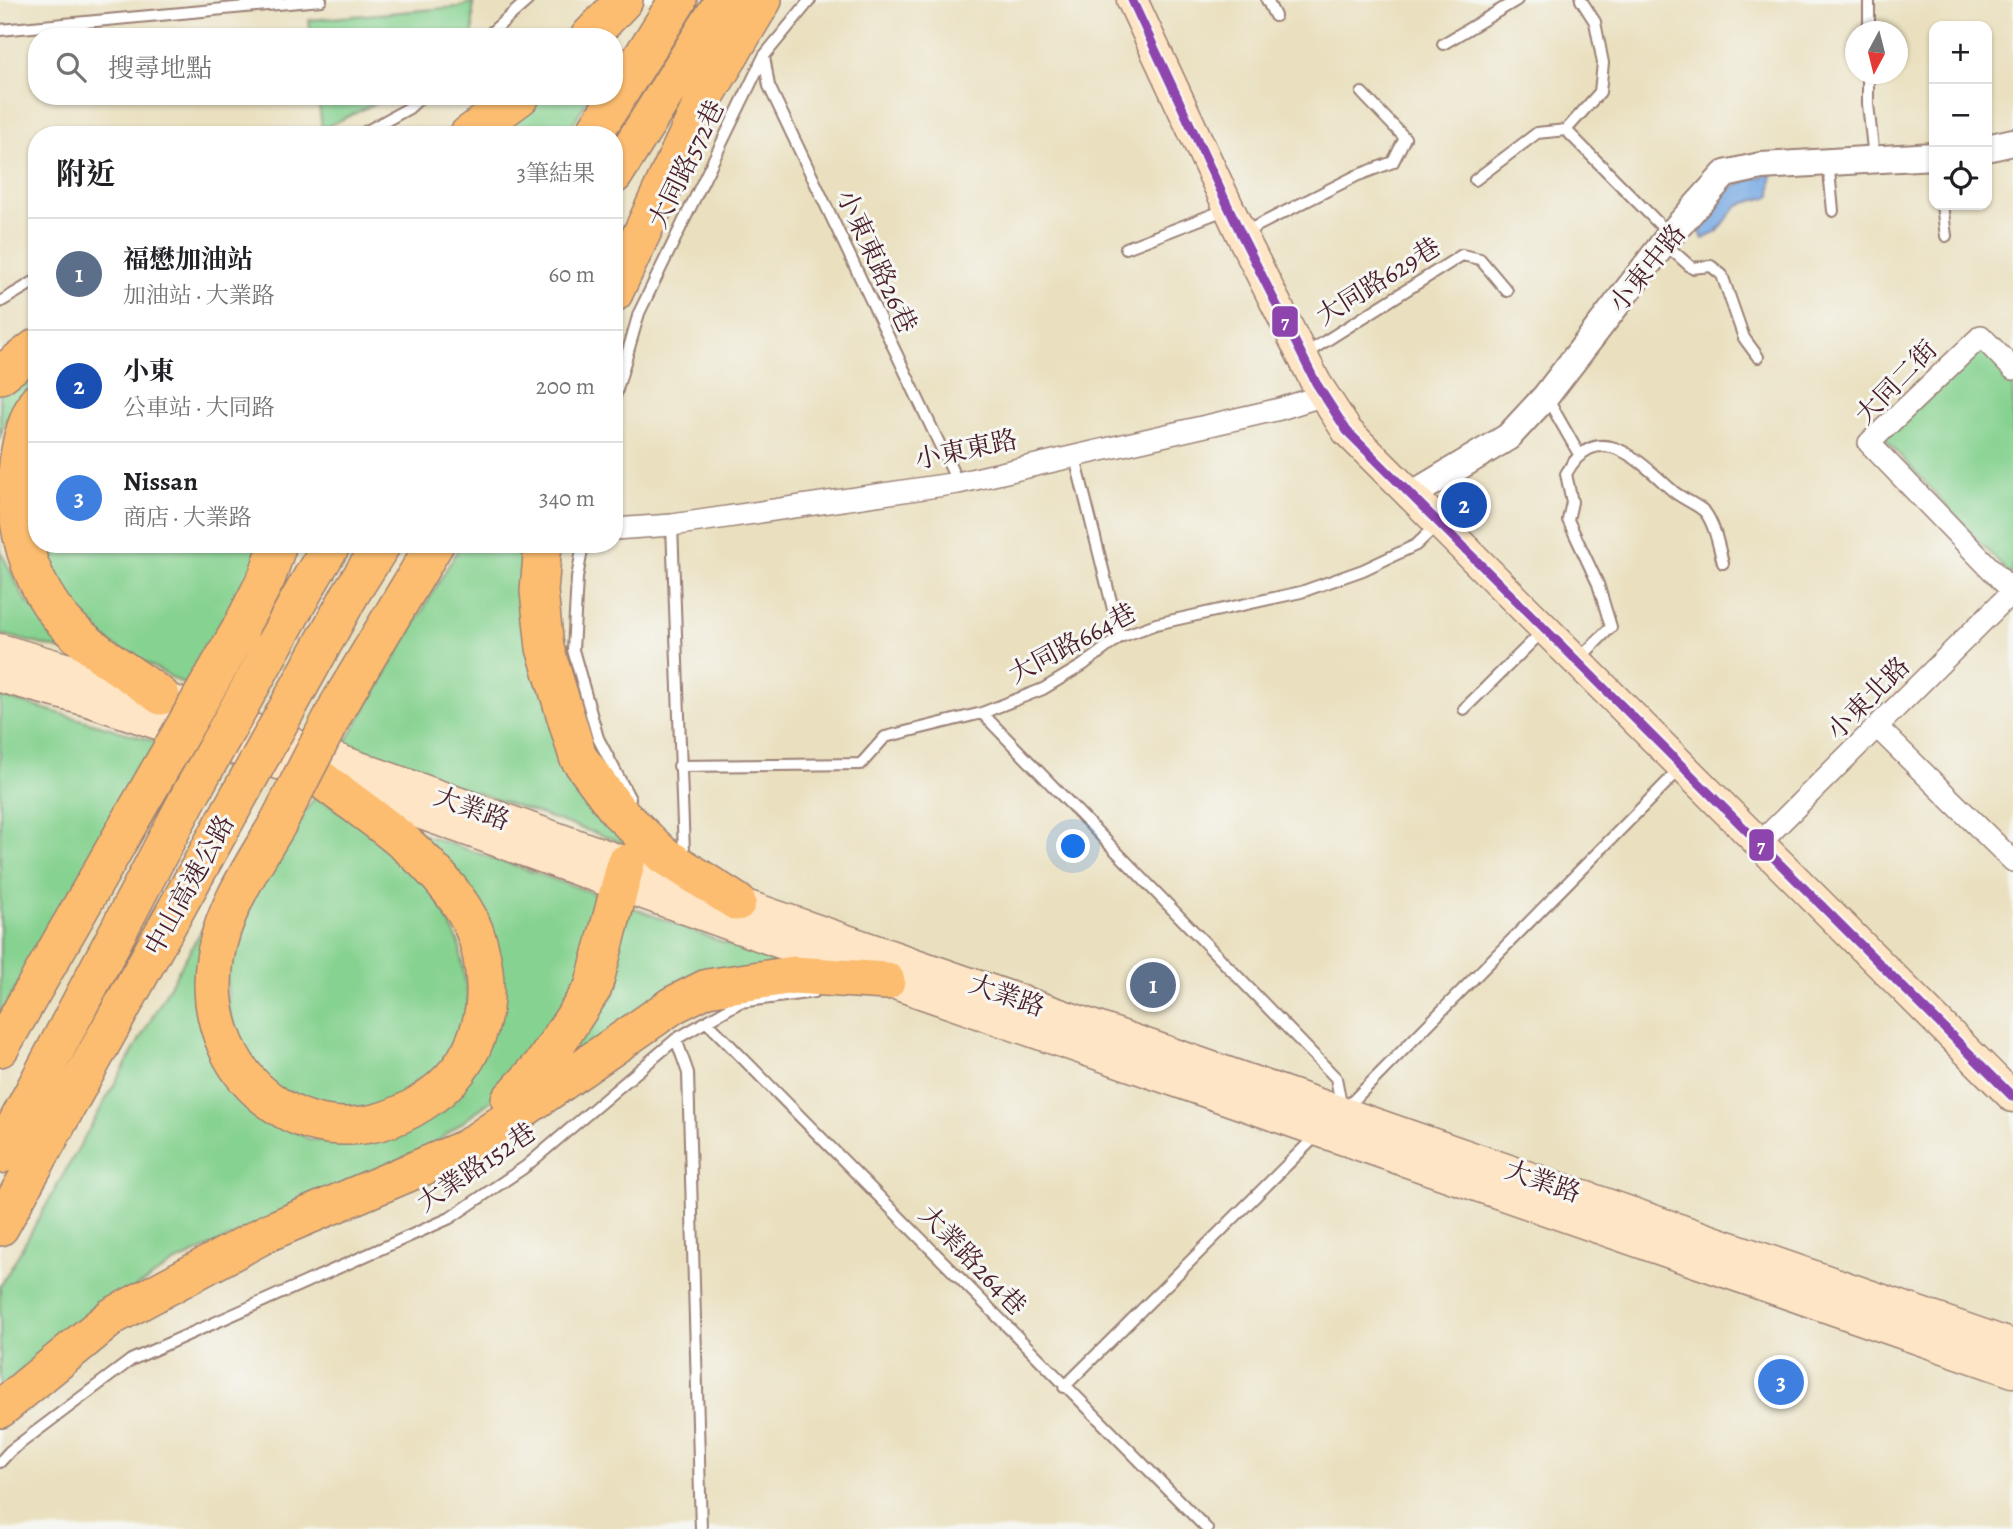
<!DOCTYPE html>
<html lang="zh-TW">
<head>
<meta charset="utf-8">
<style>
	body { margin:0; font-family:Alegreya,"Noto Serif TC",serif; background:#f6f6f6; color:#202124 }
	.controls { position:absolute; right:21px; top:21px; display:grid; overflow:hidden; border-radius:14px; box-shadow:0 2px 5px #0004 }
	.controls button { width:63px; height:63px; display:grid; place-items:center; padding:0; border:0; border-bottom:2px solid #e0e0e0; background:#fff; color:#202124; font:35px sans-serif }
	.compass { position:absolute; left:1845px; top:21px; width:63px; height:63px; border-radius:50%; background:#fff; box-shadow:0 2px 5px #0004; rotate:187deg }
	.you { position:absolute; left:1074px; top:847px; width:24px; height:24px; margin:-18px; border:5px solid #fff; border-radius:50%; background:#1a73e8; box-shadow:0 0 0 10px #1a73e833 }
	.badge { display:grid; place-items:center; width:46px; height:46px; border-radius:50%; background:#c8321e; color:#fff; font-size:23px; font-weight:700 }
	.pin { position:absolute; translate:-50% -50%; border:4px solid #fff; box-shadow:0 2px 7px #0006 }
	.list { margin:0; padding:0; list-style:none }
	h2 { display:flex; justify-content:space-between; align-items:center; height:91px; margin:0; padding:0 28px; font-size:30px }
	h2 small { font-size:23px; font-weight:400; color:#757577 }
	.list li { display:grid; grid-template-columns:46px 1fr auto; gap:21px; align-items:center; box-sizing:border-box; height:112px; padding:0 28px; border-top:2px solid #e0e0e0 }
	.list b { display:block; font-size:26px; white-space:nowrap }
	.list p { margin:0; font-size:23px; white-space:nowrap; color:#757577 }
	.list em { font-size:23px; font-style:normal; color:#757577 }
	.icon { flex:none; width:38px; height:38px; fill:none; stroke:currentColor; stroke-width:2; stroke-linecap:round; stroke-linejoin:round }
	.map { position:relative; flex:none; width:2013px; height:1529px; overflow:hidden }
	.search { position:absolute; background:#fff; box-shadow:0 2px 5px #0004; left:28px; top:28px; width:595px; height:77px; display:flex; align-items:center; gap:18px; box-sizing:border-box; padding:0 24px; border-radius:28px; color:#757577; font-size:26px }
	.panel { position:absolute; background:#fff; box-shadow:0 2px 5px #0004; left:28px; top:126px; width:595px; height:427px; border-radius:28px }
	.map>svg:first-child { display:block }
	.green { fill:#86d290; stroke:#68785e; stroke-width:2 }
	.water { fill:#78aae4; stroke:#616488; stroke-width:2 }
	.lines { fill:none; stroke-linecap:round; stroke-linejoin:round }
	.service-casing { stroke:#9a8075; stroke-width:14 }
	.minor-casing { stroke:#9a8075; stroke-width:24 }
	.tertiary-casing { stroke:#9a8075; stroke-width:30 }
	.secondary-casing { stroke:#9a8075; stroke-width:33 }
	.motorway-casing { stroke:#9a8075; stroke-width:40 }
	.service { stroke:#fff; stroke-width:10 }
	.minor { stroke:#fff; stroke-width:21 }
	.tertiary { stroke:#fff; stroke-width:26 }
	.secondary { stroke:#fee5c5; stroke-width:30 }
	.motorway { stroke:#fcbd6f; stroke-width:37 }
	.motorway-bridge-casing { stroke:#9a8075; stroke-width:40; stroke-linecap:butt }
	.motorway-bridge { stroke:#fcbd6f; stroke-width:37 }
	.bus-1-casing { stroke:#f6f6f2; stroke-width:14 }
	.bus-1 { stroke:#8e44ad; stroke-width:9 }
	.labels { text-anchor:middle; stroke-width:6; stroke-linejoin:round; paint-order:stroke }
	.street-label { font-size:26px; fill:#4a1f2b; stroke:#f6f6f2 }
	.line-badge { stroke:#f6f6f2; stroke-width:2.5 }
	.badge-label { font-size:19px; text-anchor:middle; font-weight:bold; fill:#fff }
</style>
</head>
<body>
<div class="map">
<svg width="2013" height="1529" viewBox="0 0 2013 1529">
	<rect width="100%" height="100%" fill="#f6f6f2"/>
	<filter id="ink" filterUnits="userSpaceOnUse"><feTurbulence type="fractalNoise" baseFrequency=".0143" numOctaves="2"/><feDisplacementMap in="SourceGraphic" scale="14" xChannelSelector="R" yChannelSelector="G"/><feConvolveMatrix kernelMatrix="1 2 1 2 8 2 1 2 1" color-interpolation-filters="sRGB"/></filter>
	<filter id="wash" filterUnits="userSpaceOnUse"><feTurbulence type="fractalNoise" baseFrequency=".00686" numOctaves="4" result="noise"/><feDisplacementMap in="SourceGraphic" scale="28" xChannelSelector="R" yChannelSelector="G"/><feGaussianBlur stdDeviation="1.57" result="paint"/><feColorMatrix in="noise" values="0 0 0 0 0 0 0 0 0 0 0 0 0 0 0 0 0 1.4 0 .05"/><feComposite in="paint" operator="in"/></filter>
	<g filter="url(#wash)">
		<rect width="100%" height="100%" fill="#eae0bf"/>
		<!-- green -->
		<path class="green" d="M473,2V37H311L309,20L458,7Z
			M318,96H391L322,129Z
			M541,96H590L566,135H494Z
			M1983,347L2013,380V572L2010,575L1884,438Z
			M37,362V382C21,394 2,420 0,440V391Z
			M37,429V544H270L195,690L103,639L55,589L23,512Z
			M0,543L1,552L24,598L75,653L0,634Z
			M461,544H526L525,554L627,844L343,747Z
			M0,696L161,743L0,1015Z
			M316,796L395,846L433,889L459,943L470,1011L454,1055L418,1091L358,1115L299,1108L250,1074L229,1014L225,955L266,863Z
			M410,830L591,892L604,906L577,986L511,1085L433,1145L174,1263L53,1341L0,1391V1287L228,883L206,934L259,1109L310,1140L373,1136L435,1106L498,992Z
			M631,907L779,964L575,1054L571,1046Z"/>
		<!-- water -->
		<path class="water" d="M1772,173L1771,196L1738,205L1717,232L1703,239L1697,225L1729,187Z"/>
	</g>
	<g filter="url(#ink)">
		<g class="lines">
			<!-- service casing -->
			<g class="service-casing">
				<path id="service" d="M1267,0L1275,16
					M0,30L321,0
					M1869,32V0
					M486,37L528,0
					M1443,44L1517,0
					M764,56L769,86L958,483
					M1868,74V104L1874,158
					M1566,130L1600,92L1603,63L1595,22L1581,0
					M1566,130L1670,235
					M360,135L409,108L422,96
					M1828,161L1833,211
					M1475,180L1537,133L1566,130
					M1942,205L1946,236
					M1241,234L1356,176L1393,162L1405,138L1362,93
					M1664,243L1692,268L1711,266L1722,275L1744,338L1758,357
					M1126,248L1227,209
					M0,302L37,280
					M1305,354L1462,255L1480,259L1507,291
					M1547,398L1580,456
					M614,400L639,313L764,56L810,0
					M1074,454L1120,637
					M672,525L684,852
					M583,544L577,578L573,650L598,738L630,799
					M1578,660L1611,627L1598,584L1568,520L1572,502L1566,474C1598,415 1641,463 1673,491C1682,499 1697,504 1705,512C1715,525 1719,548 1723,563
					M1464,709L1544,630
					M982,713L1336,1078L1342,1109
					M679,766L861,764L885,737L982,713L1043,689L1083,665L1120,637L1156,624L1301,592L1363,570L1416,545L1437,525
					M707,1022L1207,1529
					M676,1039L688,1073L701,1529
					M1345,1109L1680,769
					M1064,1387L1318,1134
					M0,1462L10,1451L131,1360L450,1218L525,1167L676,1039L740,1002L814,992"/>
			</g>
			<!-- minor casing -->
			<g class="minor-casing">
				<path id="minor" d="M2013,369L1981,336L1869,443L2013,592
					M614,529L672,525L958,483L1280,409L1324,395
					M1878,728L2013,861
					M1761,842L2013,591"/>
			</g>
			<!-- tertiary casing -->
			<g class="tertiary-casing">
				<path id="tertiary" d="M1987,148L2013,142
					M1410,496L1508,437L1546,396L1670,235L1725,174L1761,166L1934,156"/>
			</g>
			<!-- secondary casing -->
			<g class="secondary-casing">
				<path id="secondary" d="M1132,0L1241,234L1316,383L1347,431L2013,1097
					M0,649L161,696L737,902L2013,1345
					M0,677L88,701L318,777L886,981L2013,1372"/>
			</g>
			<!-- motorway casing -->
			<g class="motorway-casing">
				<path id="motorway" d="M589,37L624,0
					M468,135L521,96
					M593,135L678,0
					M614,175L724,0
					M614,293L706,95L763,0
					M0,375L37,347
					M37,402C0,468 14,574 71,629C97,654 132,675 161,696
					M543,544L539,591L545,648L578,757L618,811L662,854L737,902
					M313,575L332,544
					M351,593L382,544
					M240,630L267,577L278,544
					M339,704L435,544
					M277,825C253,865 222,911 215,959C196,1085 324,1175 430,1097C460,1076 478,1045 484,1009C488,977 481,936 463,908C425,850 372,818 318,777
					M0,1048L152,783
					M510,1100L544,1063L593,988L626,863
					M0,1155L190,795
					M0,1227L230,812
					M0,1409L113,1316L269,1232L467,1148L673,1005L707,988L794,975L886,981"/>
			</g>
			<!-- service -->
			<use href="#service" class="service"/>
			<!-- minor -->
			<use href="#minor" class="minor"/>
			<!-- tertiary -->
			<use href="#tertiary" class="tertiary"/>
			<!-- secondary -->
			<use href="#secondary" class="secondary"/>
			<!-- motorway -->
			<use href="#motorway" class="motorway"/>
			<!-- motorway-bridge casing -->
			<g class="motorway-bridge-casing">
				<path id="motorway-bridge" d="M152,783L240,630
					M190,795L313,575
					M230,812L351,593
					M277,825L339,704"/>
			</g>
			<!-- motorway-bridge -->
			<use href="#motorway-bridge" class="motorway-bridge"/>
			<!-- bus-1 casing -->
			<g class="bus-1-casing">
				<path id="bus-1" d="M1132,0L1241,234L1316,383L1347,431L2013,1097"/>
			</g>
			<!-- bus-1 -->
			<use href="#bus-1" class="bus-1"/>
		</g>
	</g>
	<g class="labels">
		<!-- street labels -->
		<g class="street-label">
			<text transform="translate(686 164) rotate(-64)" y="9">大同路572巷</text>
			<text transform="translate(877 261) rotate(65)" y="9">小東東路26巷</text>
			<text transform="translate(1647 268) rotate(-51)" y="9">小東中路</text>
			<text transform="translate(1378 281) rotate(-32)" y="9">大同路629巷</text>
			<text transform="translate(1896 382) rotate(-46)" y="9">大同二街</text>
			<text transform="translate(966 449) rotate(-12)" y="9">小東東路</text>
			<text transform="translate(1072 643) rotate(-28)" y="9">大同路664巷</text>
			<text transform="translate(1868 698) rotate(-45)" y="9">小東北路</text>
			<text transform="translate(472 808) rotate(20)" y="9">大業路</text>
			<text transform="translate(189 885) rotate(-61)" y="9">中山高速公路</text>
			<text transform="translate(1007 995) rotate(19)" y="9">大業路</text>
			<text transform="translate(476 1167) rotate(-34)" y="9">大業路152巷</text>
			<text transform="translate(1543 1181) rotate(19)" y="9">大業路</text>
			<text transform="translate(973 1260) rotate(46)" y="9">大業路264巷</text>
		</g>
	</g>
	<g class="line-badge">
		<rect x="1271" y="305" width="28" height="33" rx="7" fill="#8e44ad"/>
		<rect x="1748" y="828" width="27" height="34" rx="7" fill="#8e44ad"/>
	</g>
	<g class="badge-label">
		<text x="1285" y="328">7</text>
		<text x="1761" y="852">7</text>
	</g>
</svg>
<div class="controls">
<button>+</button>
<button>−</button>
<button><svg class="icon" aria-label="locate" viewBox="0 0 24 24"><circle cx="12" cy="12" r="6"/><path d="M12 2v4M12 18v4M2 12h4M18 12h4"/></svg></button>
</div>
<svg class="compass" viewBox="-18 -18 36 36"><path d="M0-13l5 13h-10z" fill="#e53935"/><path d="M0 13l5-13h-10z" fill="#757577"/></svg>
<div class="you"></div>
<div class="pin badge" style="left:1153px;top:985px;background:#5c6f8a">1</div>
<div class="pin badge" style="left:1464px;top:505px;background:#1a4fb4">2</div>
<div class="pin badge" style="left:1781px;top:1382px;background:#3f7fe0">3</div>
<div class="search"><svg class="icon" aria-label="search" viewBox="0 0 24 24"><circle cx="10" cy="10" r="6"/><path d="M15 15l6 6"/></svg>搜尋地點</div>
<section class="panel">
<h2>附近<small>3筆結果</small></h2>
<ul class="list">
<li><span class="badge" style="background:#5c6f8a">1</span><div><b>福懋加油站</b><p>加油站 · 大業路</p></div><em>60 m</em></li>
<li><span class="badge" style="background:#1a4fb4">2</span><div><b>小東</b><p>公車站 · 大同路</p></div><em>200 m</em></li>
<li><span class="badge" style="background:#3f7fe0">3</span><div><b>Nissan</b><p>商店 · 大業路</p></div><em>340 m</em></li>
</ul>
</section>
</div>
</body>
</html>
